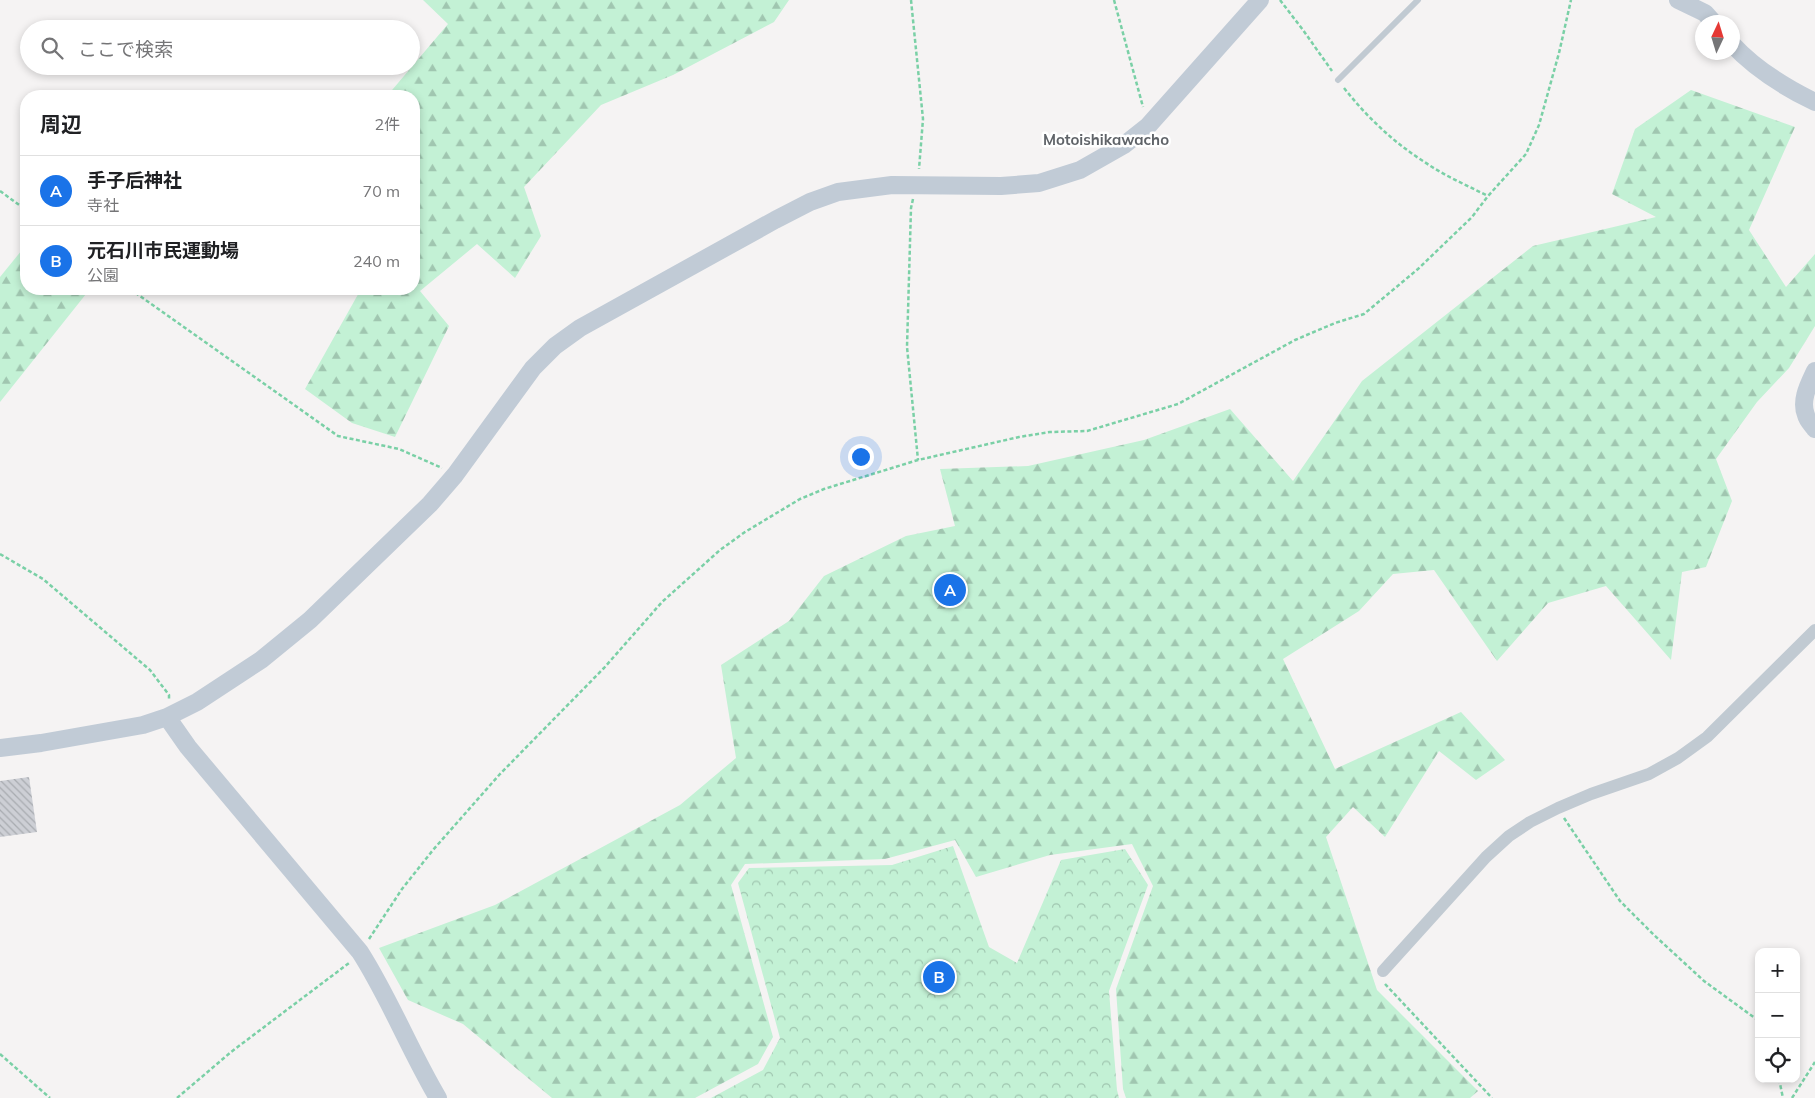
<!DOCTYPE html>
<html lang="ja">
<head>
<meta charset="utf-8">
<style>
	body { margin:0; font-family:Mulish,"Noto Sans JP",sans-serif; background:#f2f2f2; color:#202124 }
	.controls { position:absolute; right:15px; bottom:15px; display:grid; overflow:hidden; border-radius:10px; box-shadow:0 2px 8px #0003 }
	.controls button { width:45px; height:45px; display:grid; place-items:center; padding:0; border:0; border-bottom:1px solid #e0e0e0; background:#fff; color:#202124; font:25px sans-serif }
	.compass { position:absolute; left:1695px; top:15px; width:45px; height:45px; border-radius:50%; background:#fff; box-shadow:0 2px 8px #0003; rotate:4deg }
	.you { position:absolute; left:860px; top:456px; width:18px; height:18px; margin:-12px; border:4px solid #fff; border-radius:50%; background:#1a73e8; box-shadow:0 0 0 8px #1a73e833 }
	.badge { display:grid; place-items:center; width:32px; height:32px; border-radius:50%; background:#1a73e8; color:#fff; font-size:16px; font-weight:700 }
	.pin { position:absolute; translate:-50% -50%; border:2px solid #fff; box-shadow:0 1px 5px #0006 }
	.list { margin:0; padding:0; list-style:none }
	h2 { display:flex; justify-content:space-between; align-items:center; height:65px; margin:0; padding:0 20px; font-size:21px }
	h2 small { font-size:16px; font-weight:400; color:#757577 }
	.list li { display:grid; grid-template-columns:32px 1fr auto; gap:15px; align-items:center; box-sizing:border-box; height:70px; padding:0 20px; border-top:1px solid #e0e0e0 }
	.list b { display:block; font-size:19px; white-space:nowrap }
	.list p { margin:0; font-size:16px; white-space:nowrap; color:#757577 }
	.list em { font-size:16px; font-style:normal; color:#757577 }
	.icon { flex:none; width:28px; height:28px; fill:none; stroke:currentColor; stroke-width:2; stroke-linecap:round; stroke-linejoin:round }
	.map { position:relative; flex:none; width:1815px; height:1098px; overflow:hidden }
	.search { position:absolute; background:#fff; box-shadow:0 2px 8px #0003; left:20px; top:20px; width:400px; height:55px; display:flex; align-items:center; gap:12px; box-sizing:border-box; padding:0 18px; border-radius:28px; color:#757577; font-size:19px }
	.panel { position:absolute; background:#fff; box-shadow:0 2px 8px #0003; left:20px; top:90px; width:400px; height:205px; border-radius:20px }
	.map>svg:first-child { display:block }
	.forest { fill:url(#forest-firs) }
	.park { fill:url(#park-crowns) }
	.building { fill:url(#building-back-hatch) }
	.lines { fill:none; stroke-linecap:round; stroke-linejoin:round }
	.path { stroke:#7ad0a6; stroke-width:2.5; stroke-dasharray:4 2.5; stroke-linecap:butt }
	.lane { stroke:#c1cad2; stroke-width:6 }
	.street { stroke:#c1cad2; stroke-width:12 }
	.secondary { stroke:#c1cbd6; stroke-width:18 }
	.labels { text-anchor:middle; stroke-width:5; stroke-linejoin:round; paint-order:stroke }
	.quarter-label { font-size:15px; font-weight:bold; fill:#5f6368; stroke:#fff }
</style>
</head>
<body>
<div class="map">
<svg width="1815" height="1098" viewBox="0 0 1815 1098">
	<defs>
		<pattern id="forest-firs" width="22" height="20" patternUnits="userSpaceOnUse" patternTransform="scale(1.25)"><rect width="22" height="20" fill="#c3f1d5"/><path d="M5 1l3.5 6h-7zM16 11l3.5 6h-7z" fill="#a0c6b0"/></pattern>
		<pattern id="park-crowns" width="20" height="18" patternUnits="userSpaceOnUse" patternTransform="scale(1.25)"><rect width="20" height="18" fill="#c3f1d5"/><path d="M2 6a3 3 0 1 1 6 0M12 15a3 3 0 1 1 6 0" fill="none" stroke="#a0c6b0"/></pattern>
		<pattern id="building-back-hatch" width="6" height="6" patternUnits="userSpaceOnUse" patternTransform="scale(1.25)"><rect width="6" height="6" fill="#cdcfd5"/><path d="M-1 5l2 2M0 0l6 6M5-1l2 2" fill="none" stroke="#a8abb0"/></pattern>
	</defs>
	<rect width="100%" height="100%" fill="#f5f3f3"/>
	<!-- forest -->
	<path class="forest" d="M423,0H789L774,22L673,75L601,105L524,187L541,236L515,278L477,244L420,291L449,326L395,437L352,423L305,389L361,289H414V96H387L448,24Z
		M1691,90L1795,127L1749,230L1786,287L1815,254V326L1789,368L1757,402L1716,459L1732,501L1706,567L1682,572L1671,660L1606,586L1548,603L1497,661L1434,570L1393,574L1359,611L1283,659L1335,769L1461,712L1505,760L1476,780L1439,751L1385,837L1353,807L1326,837L1377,990L1478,1091L1470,1098H1126L1123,1089L1116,989L1153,886L1132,844L1050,855L976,877L955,840L885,859L745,864L731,885L773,1037L758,1064L695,1098H552L463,1024L408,1000L379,948L495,905L680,805L736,758L721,665L789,621L824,576L906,536L955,526L940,469L1028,466L1144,440L1230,409L1293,481L1362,381L1533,246L1656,217L1612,194L1635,129Z
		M26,245V289H90L0,402V277Z"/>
	<!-- park -->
	<path class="park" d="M953,846L989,947L1017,963L1061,860L1125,849L1148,885L1109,991L1117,1090L1119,1098H711L763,1070L780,1038L738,883L749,868L892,865Z"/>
	<!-- building -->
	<path class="building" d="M29,777L37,832L0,837V781Z"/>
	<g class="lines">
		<!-- path -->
		<path class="path" d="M911,0L923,119L919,169
			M1114,0L1143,107
			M1280,0L1303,30L1332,71
			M1344,88C1367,117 1392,141 1423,161C1443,175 1466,185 1488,196
			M0,191L26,210
			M913,199L911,208L907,347L918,460
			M130,289L338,436L399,449L442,468
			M0,554L43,579L63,596L150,670L169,695V699
			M1564,818L1620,901L1654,935L1704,981L1759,1021
			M369,939L402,889L433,850L500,774L604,668L662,602L720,550L745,532L800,499L824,489L918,460L1019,437L1050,432L1087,431L1178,404L1295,340L1335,323L1364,314L1418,269L1472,217L1488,196L1526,154L1539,125L1559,53L1571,0
			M1385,984L1492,1098
			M0,1054L50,1098
			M1779,1079L1783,1098
			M177,1098L231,1052L349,963
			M1792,1098L1815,1062"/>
		<!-- lane -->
		<path class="lane" d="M1338,80L1418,0"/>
		<!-- street -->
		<path class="street" d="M1383,971L1486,857L1509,836L1530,822L1558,808L1591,794L1649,774L1678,758L1707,737L1815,630"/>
		<!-- secondary -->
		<path class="secondary" d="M1678,0L1705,13L1713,22
			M1732,44C1756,70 1784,87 1815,102
			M1815,371C1809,384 1800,400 1806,415C1807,420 1812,425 1815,429
			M167,717L188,747L360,952C390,999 410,1051 438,1098
			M0,748L41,743L143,725L167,717L197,702L261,660L310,620L430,504L455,475L533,368L555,346L580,328L775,220L810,202L838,192L892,185L1001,186L1039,183L1080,170L1124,145L1148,126L1260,0"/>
	</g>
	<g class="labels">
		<!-- quarter labels -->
		<g class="quarter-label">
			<text x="1106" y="145">Motoishikawacho</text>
		</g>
	</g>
</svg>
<div class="controls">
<button>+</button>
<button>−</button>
<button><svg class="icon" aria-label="locate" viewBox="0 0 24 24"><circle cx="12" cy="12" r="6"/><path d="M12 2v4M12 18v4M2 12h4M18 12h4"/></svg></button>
</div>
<svg class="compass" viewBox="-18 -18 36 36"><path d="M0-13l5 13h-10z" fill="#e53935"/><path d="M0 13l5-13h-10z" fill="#757577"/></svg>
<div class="you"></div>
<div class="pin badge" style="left:950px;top:590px">A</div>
<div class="pin badge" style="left:939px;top:977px">B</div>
<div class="search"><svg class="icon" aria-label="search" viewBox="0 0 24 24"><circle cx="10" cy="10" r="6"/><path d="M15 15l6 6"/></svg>ここで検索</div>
<section class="panel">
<h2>周辺<small>2件</small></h2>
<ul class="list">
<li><span class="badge">A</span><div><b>手子后神社</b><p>寺社</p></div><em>70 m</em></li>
<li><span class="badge">B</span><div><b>元石川市民運動場</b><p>公園</p></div><em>240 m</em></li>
</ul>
</section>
</div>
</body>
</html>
